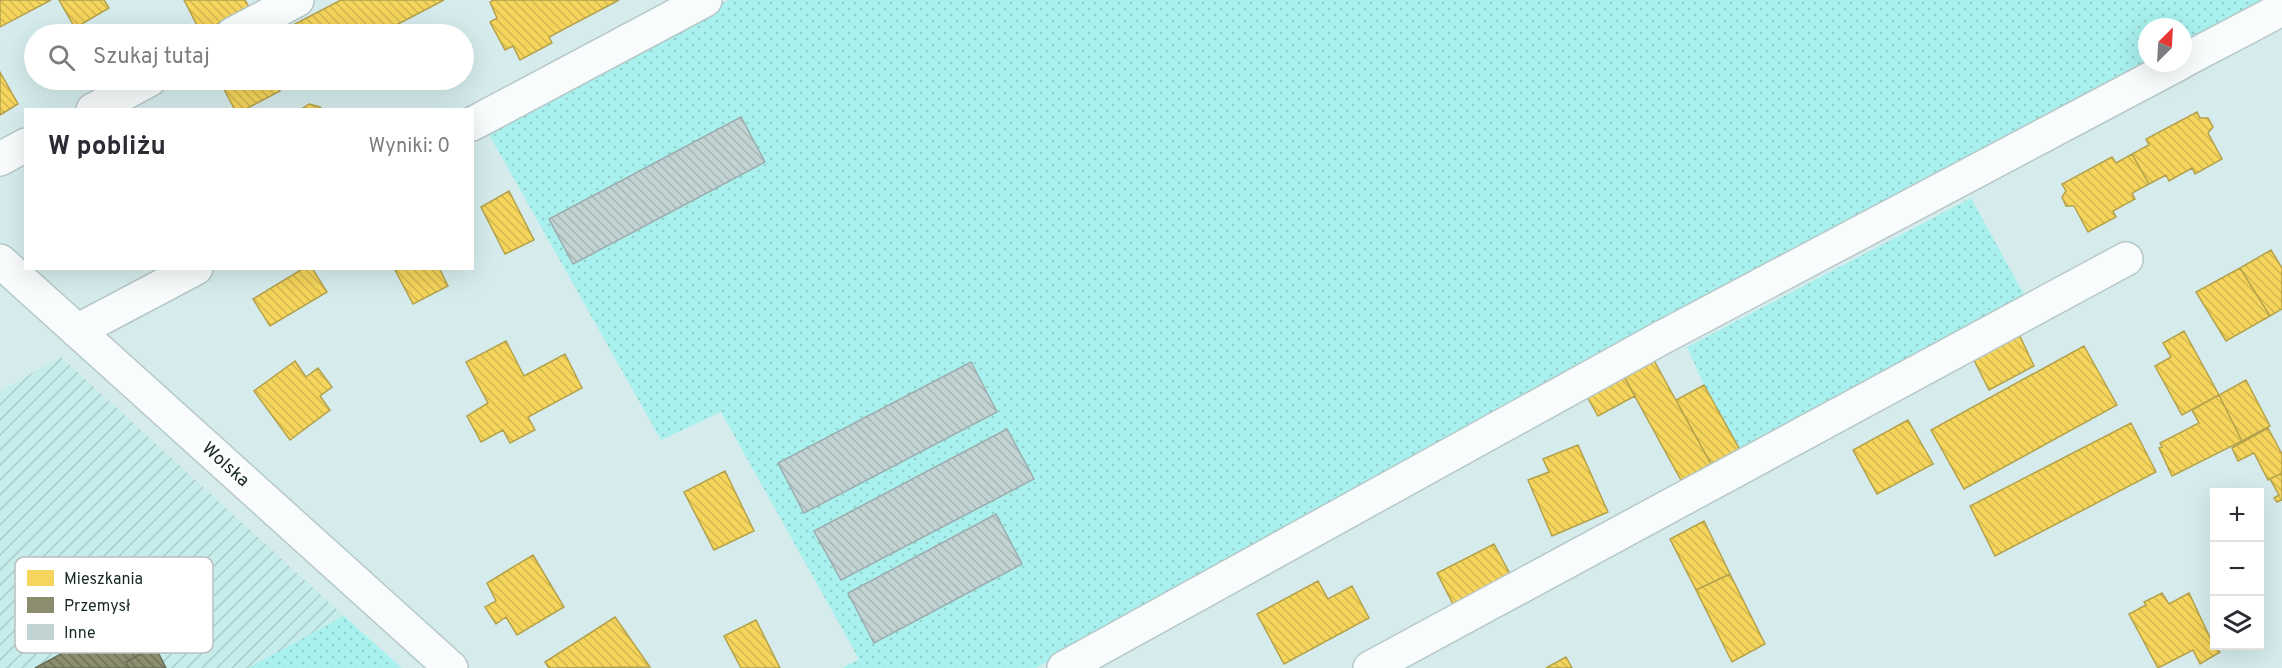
<!DOCTYPE html>
<html lang="pl">
<head>
<meta charset="utf-8">
<style>
	body { margin:0; font-family:Overpass,sans-serif; background:#f2f2f3; color:#2b2b33 }
	.controls { position:absolute; right:18px; bottom:18px; display:grid; overflow:hidden; border-radius:0px; box-shadow:0 6px 24px #0002 }
	.controls button { width:54px; height:54px; display:grid; place-items:center; padding:0; border:0; border-bottom:2px solid #e1e1e2; background:#fff; color:#2b2b33; font:30px sans-serif }
	.compass { position:absolute; left:2138px; top:18px; width:54px; height:54px; border-radius:50%; background:#fff; box-shadow:0 6px 24px #0002; rotate:24deg }
	.list { margin:0; padding:0; list-style:none }
	h2 { display:flex; justify-content:space-between; align-items:center; height:78px; margin:0; padding:0 24px; font-size:26px }
	h2 small { font-size:20px; font-weight:400; color:#7c7c81 }
	.icon { flex:none; width:33px; height:33px; fill:none; stroke:currentColor; stroke-width:2; stroke-linecap:round; stroke-linejoin:round }
	.map { position:relative; flex:none; width:2282px; height:668px; overflow:hidden }
	.search { position:absolute; background:#fff; box-shadow:0 6px 24px #0002; left:24px; top:24px; width:450px; height:66px; display:flex; align-items:center; gap:15px; box-sizing:border-box; padding:0 21px; border-radius:33px; color:#7c7c81; font-size:22px }
	.panel { position:absolute; background:#fff; box-shadow:0 6px 24px #0002; left:24px; top:108px; width:450px; height:162px; border-radius:0px }
	.map>svg:first-child { display:block }
	.industrial { fill:url(#industrial-furrows) }
	.grass { fill:url(#grass-dots) }
	.homes { fill:url(#homes-back-hatch); stroke:#b3a14c; stroke-width:1.5 }
	.industry { fill:url(#industry-back-hatch); stroke:#696e58; stroke-width:1.5 }
	.building { fill:url(#building-back-hatch); stroke:#9cadad; stroke-width:1.5 }
	.lines { fill:none; stroke-linecap:round; stroke-linejoin:round }
	.minor-casing { stroke:#b6c8c7; stroke-width:36 }
	.minor { stroke:#f9fcfc; stroke-width:33 }
	.labels { text-anchor:middle; stroke-width:6; stroke-linejoin:round; paint-order:stroke }
	.street-label { font-size:18px; fill:#162726; stroke:#fff }
	.key { fill:#fff; stroke:#b9bebe; stroke-width:1.5 }
	.key-label { font-size:16px; fill:#162726 }
</style>
</head>
<body>
<div class="map">
<svg width="2282" height="668" viewBox="0 0 2282 668">
	<defs>
		<pattern id="industrial-furrows" width="10" height="10" patternUnits="userSpaceOnUse" patternTransform="scale(1.5)"><rect width="10" height="10" fill="#c6edeb"/><path d="M-1 1l2-2M0 10L10 0M9 11l2-2" fill="none" stroke="#a9cbc9"/></pattern>
		<pattern id="grass-dots" width="8" height="8" patternUnits="userSpaceOnUse" patternTransform="scale(1.5)"><rect width="8" height="8" fill="#a8f1ee"/><path d="M2 2h.1M6 6h.1" fill="none" stroke="#90cfcc" stroke-width="1.8" stroke-linecap="round"/></pattern>
		<pattern id="homes-back-hatch" width="6" height="6" patternUnits="userSpaceOnUse" patternTransform="scale(1.5)"><rect width="6" height="6" fill="#f6d55c"/><path d="M-1 5l2 2M0 0l6 6M5-1l2 2" fill="none" stroke="#d2b750"/></pattern>
		<pattern id="industry-back-hatch" width="6" height="6" patternUnits="userSpaceOnUse" patternTransform="scale(1.5)"><rect width="6" height="6" fill="#8c8c6e"/><path d="M-1 5l2 2M0 0l6 6M5-1l2 2" fill="none" stroke="#71725a"/></pattern>
		<pattern id="building-back-hatch" width="6" height="6" patternUnits="userSpaceOnUse" patternTransform="scale(1.5)"><rect width="6" height="6" fill="#c2d3d3"/><path d="M-1 5l2 2M0 0l6 6M5-1l2 2" fill="none" stroke="#a6b5b5"/></pattern>
	</defs>
	<rect width="100%" height="100%" fill="#d6ecec"/>
	<!-- industrial -->
	<path class="industrial" d="M61,357L344,616L248,668H0V391Z"/>
	<!-- grass -->
	<path class="grass" d="M728,0H2275L2183,49V27H2147V63L1341,500L1036,668H842L859,659L721,412L661,440L486,129Z
		M1971,198L2027,300L1740,450L1704,385L1687,347Z
		M344,616L402,668H248Z"/>
	<!-- homes -->
	<path class="homes" d="M0,0H51L0,27Z
		M59,0H104L109,8L75,28Z
		M184,0H245L249,7L201,33Z
		M341,0H444L379,34H276Z
		M494,0H619L549,37L552,43L520,60L513,46L505,50L490,22L497,18L490,2Z
		M0,72L18,104L0,115Z
		M219,80H274L280,91L244,110H235Z
		M309,104L320,107L322,110H300Z
		M2197,112L2200,118H2208L2213,127L2208,133L2222,159L2195,174L2192,168L2169,181L2166,175L2149,184L2132,154L2149,145L2146,139Z
		M2132,154L2149,184L2132,193L2135,199L2113,211L2116,217L2088,232L2074,206H2066L2062,197L2066,191L2062,184L2112,157L2116,163Z
		M509,191L534,240L505,254L481,207Z
		M2271,250L2282,268V309L2270,316L2240,268Z
		M304,268H312L327,292L270,326L253,299Z
		M394,268H439L448,286L413,304Z
		M2240,268L2270,316L2226,341L2196,292Z
		M2017,330L2034,366L1989,390L1971,354Z
		M2184,331L2219,395L2182,415L2155,366L2171,357L2163,343Z
		M506,341L524,376L565,354L582,388L528,417L535,430L510,443L503,430L481,442L467,416L488,403L466,362Z
		M2084,346L2117,405L1964,489L1931,430Z
		M1651,355L1712,466L1682,482L1621,371Z
		M295,361L306,377L318,368L332,387L320,396L330,410L290,440L254,391Z
		M1621,371L1635,396L1598,416L1584,391Z
		M2246,380L2270,426L2242,441L2219,395Z
		M1704,385L1740,450L1712,466L1676,400Z
		M2219,395L2242,441L2172,476L2159,448L2162,447L2160,443L2199,423L2192,410Z
		M1908,420L1933,464L1877,494L1853,450Z
		M2131,423L2156,472L1995,556L1970,506Z
		M2268,428L2282,454V473L2268,480L2254,453L2238,461L2232,448Z
		M1578,445L1608,512L1552,536L1528,480L1549,472L1543,459Z
		M725,471L754,531L714,550L684,492Z
		M2282,473V500L2277,502L2274,498L2279,495L2270,479Z
		M1704,521L1730,574L1696,590L1670,539Z
		M1494,544L1511,576L1454,606L1437,573Z
		M533,555L564,607L517,635L506,617L496,624L485,607L496,601L487,583Z
		M1730,574L1765,644L1732,662L1696,590Z
		M1318,581L1328,599L1352,586L1369,618L1284,664L1257,614Z
		M2162,593L2169,604L2189,593L2214,646L2220,652L2200,664L2193,650L2158,668L2129,614L2146,605L2144,602Z
		M615,617L650,667L549,668L545,662Z
		M756,620L780,668H741L724,636Z
		M1566,657L1572,668H1546Z"/>
	<!-- industry -->
	<path class="industry" d="M121,584L155,646L126,662L129,668H35L85,641L81,634L72,638L58,612L81,599L87,610L93,606L90,600Z
		M155,646L166,668H129L126,662Z"/>
	<!-- building -->
	<path class="building" d="M741,117L765,162L573,264L549,219Z
		M971,362L997,412L804,513L778,463Z
		M1007,429L1034,479L841,580L814,531Z
		M996,514L1022,564L874,643L848,593Z"/>
	<g class="lines">
		<!-- minor casing -->
		<g class="minor-casing">
			<path id="minor" d="M233,34L297,0
				M2183,61L2282,9
				M93,110L149,80
				M472,124L705,0
				M0,159L26,145
				M0,261L451,668
				M77,331L196,268
				M1064,668L1663,337L2180,63
				M1370,668L2126,259"/>
		</g>
		<!-- minor -->
		<use href="#minor" class="minor"/>
	</g>
	<g class="labels">
		<!-- street labels -->
		<g class="street-label">
			<text transform="translate(226 464) rotate(42)" y="6">Wolska</text>
		</g>
	</g>
	<!-- legend -->
	<rect x="15" y="557" width="198" height="96" rx="9" class="key"/>
	<rect x="27" y="570" width="27" height="16" fill="#f6d55c"/>
	<rect x="27" y="597" width="27" height="16" fill="#8c8c6e"/>
	<rect x="27" y="624" width="27" height="16" fill="#c2d3d3"/>
	<g class="key-label">
		<text x="64" y="584">Mieszkania</text>
		<text x="64" y="611">Przemysł</text>
		<text x="64" y="638">Inne</text>
	</g>
</svg>
<div class="controls">
<button>+</button>
<button>−</button>
<button><svg class="icon" aria-label="layers" viewBox="0 0 24 24"><path d="M12 4l9 5-9 5-9-5zM3 14l9 5 9-5"/></svg></button>
</div>
<svg class="compass" viewBox="-18 -18 36 36"><path d="M0-13l5 13h-10z" fill="#e53935"/><path d="M0 13l5-13h-10z" fill="#7c7c81"/></svg>
<div class="search"><svg class="icon" aria-label="search" viewBox="0 0 24 24"><circle cx="10" cy="10" r="6"/><path d="M15 15l6 6"/></svg>Szukaj tutaj</div>
<section class="panel">
<h2>W pobliżu<small>Wyniki: 0</small></h2>
<ul class="list">
</ul>
</section>
</div>
</body>
</html>
